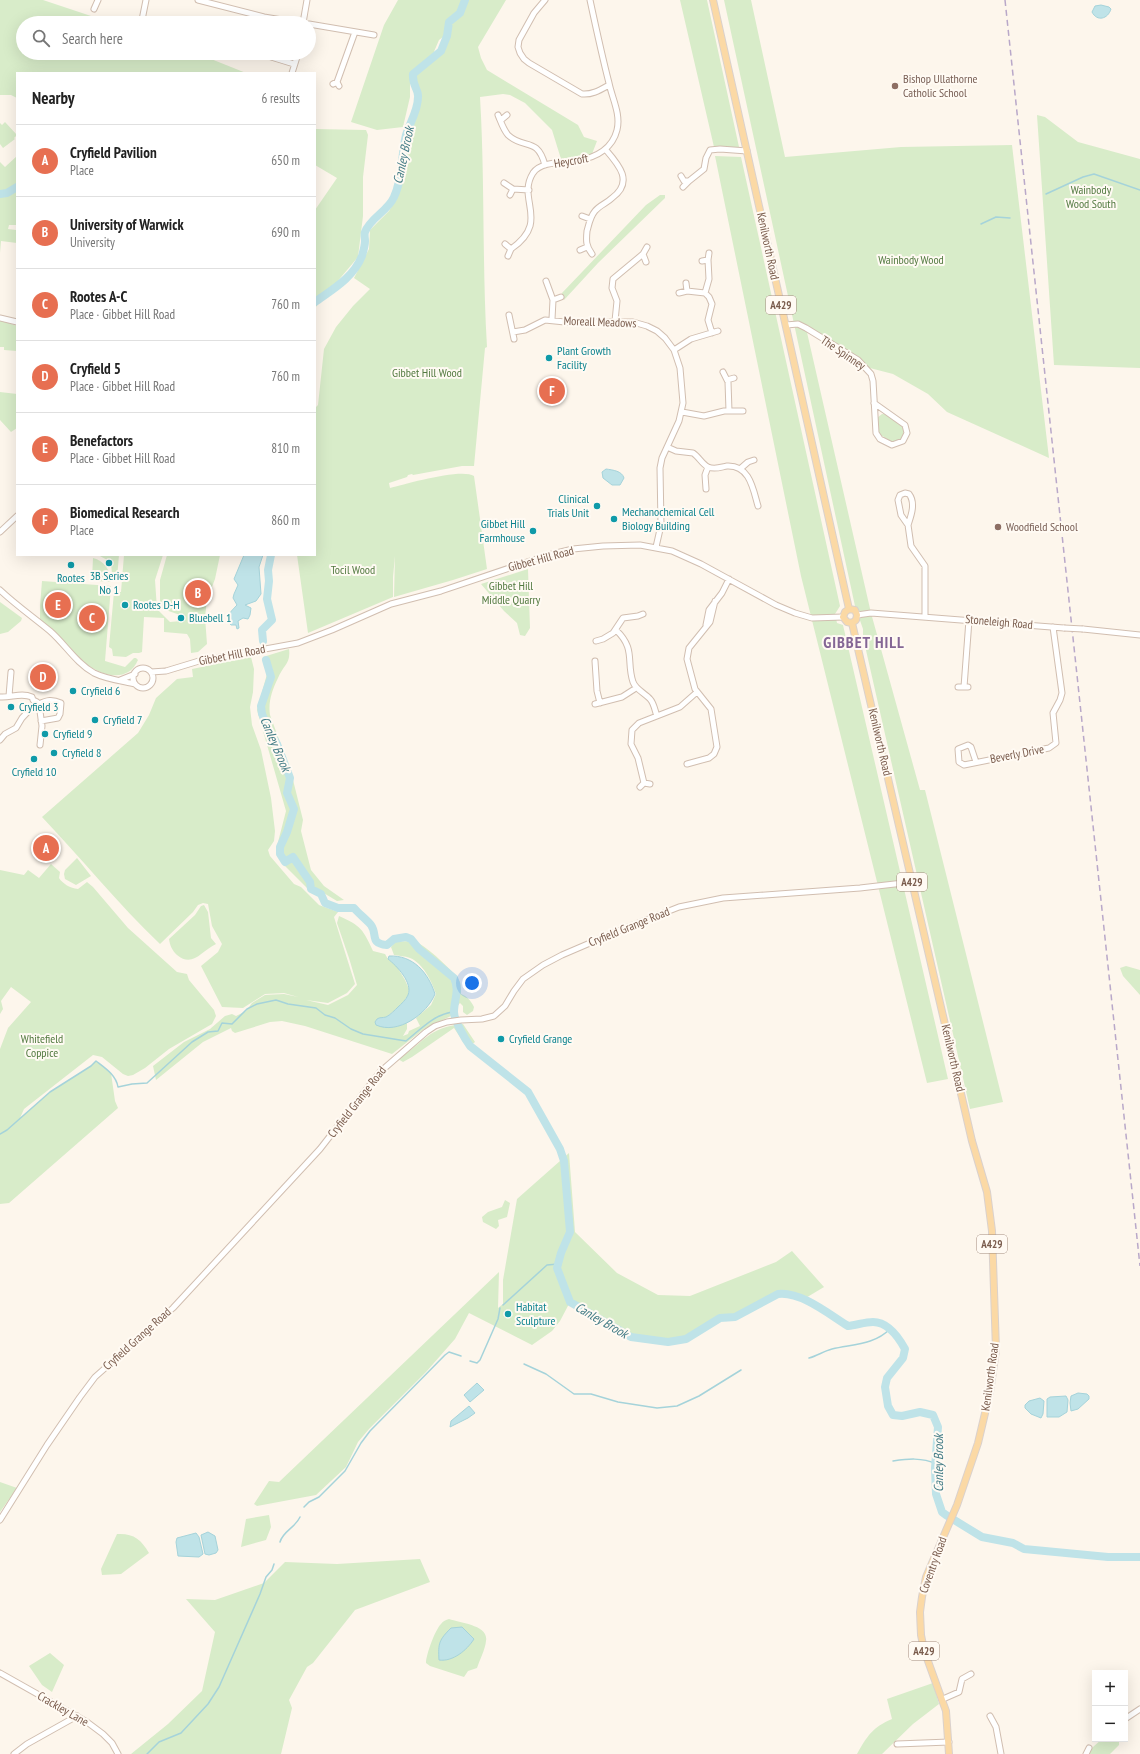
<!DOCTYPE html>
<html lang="en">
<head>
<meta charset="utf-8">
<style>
	body { margin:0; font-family:"PT Sans Narrow",sans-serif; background:#f6f6f6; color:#222 }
	.controls { position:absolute; right:12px; bottom:12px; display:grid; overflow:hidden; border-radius:0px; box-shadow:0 4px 16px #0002 }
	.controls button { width:36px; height:36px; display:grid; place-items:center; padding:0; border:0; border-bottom:1px solid #e0e0e0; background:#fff; color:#222; font:20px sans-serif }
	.you { position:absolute; left:472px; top:983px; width:14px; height:14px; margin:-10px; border:3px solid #fff; border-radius:50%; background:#1a73e8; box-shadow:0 0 0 6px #1a73e833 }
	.badge { display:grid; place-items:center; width:26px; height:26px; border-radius:50%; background:#e76f51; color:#fff; font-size:13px; font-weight:700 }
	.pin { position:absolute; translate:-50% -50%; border:2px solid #fff; box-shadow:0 1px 4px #0006 }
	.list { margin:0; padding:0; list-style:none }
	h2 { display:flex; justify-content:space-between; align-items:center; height:52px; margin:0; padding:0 16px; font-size:17px }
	h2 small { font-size:13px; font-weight:400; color:#767676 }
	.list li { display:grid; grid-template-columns:26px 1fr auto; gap:12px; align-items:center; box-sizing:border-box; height:72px; padding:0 16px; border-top:1px solid #e0e0e0 }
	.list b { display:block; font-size:15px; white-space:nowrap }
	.list p { margin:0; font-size:13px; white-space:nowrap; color:#767676 }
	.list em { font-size:13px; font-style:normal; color:#767676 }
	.icon { flex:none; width:22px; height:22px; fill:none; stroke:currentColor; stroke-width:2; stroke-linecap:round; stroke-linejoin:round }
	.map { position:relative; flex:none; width:1140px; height:1754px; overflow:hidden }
	.search { position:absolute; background:#fff; box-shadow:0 4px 16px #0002; left:16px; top:16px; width:300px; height:44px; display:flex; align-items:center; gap:10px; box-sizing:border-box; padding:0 14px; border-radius:22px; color:#767676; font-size:15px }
	.panel { position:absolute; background:#fff; box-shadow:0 4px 16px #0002; left:16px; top:72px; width:300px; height:484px; border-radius:0px }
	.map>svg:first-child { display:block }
	.green { fill:#d8ecc9 }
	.water { fill:#bfe3e8; stroke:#a5d3da }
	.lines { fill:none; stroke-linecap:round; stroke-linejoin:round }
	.stream { stroke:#a5d3da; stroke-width:1.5 }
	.river { stroke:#bfe3e8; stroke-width:8 }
	.minor-casing { stroke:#d1beb0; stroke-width:7 }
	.major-casing { stroke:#dad1cd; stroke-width:8 }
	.minor { stroke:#fff; stroke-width:5 }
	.major { stroke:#fbd9a5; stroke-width:6 }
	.rail { stroke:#b9a8c9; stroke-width:1.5; stroke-dasharray:6 4; stroke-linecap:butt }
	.minor-bridge-casing { stroke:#d1beb0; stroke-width:7; stroke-linecap:butt }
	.minor-bridge { stroke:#fff; stroke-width:5 }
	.education-dot { fill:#8d6e63; stroke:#fffaf3; stroke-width:1.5 }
	.culture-dot { fill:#0f9aa8; stroke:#fffaf3; stroke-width:1.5 }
	.labels { text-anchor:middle; stroke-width:4; stroke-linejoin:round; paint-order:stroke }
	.shield { fill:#fffaf3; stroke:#a28b7f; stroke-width:1 }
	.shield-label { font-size:11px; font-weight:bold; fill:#7a5c4d }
	.education-label { font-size:12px; fill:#785e54; stroke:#fffaf3; text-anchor:start }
	.street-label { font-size:12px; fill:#7a5c4d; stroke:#fffaf3 }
	.park-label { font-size:12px; fill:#537a41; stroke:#fffaf3 }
	.culture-label { font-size:12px; fill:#0d838f; stroke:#fffaf3; text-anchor:start }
	.water-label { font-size:13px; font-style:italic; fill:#437c86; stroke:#fffaf3 }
	.district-label { font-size:16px; font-weight:bold; letter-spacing:1px; fill:#846695; stroke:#fffaf3 }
</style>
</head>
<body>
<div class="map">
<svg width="1140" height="1754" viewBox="0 0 1140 1754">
	<rect width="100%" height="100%" fill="#fdf6ec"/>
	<!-- green -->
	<path class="green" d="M0,0H43L91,16L105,23H23V53H196L246,73H17V98L11,95H0Z
		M398,0H506L478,47L481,58L487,70L578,125L584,137L597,141L592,154L580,157L561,159L552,130L525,103L510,95L503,94L480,97C485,180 482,264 487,347L485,348L474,466H462L413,475L412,474L408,475L407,477L389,483L390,488C406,484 461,468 474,476L487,569L453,580L394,597L395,556L393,577V597L308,633L297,555H315V408L318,405L324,349L336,327L353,306L370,289L354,278L369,249L370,230L389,211L397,198L409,134L416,117L421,95L414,82L415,74C428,64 450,52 448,33L439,40L433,54L410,73V97L403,127L377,130L351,122L384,25Z
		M680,0H707L739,147H714Z
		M724,0H751L785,157L901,147L1012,145L1049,458L947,412L928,394L893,374L866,367L806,328L871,613L920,790H925L1003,1102L970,1109L863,637V629L855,606Z
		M1037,115L1045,117L1078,142L1140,159V368L1054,365Z
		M5,122L17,135L14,138L15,139L3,148L0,144V123L2,125Z
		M315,129L366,130L368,135L363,177V216L358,257L315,308V210L337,178L315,165Z
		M17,156V225H9L8,229L16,230L17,243L1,241L0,253V162L5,167Z
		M715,156L741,157L840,606L835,614L837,623L843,625L948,1079L927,1083L801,576Z
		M660,195H665V198L598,263L564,300L562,293L646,205Z
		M0,320L17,326V351L4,350V347H0Z
		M0,392L17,394V428L11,432L0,420Z
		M882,414C887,414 890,416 894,419C904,425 908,433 898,442H892L879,434L877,418Z
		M98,555H119L117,578L112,574L111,562Z
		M124,555H163L155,580L157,609L170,622L181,621L180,615L160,608V580L167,555H220L215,579L207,600L205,617L207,644L198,652L191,653L190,639L187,634L164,632V618L144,617L142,652L139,653H133L126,657L113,656L112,649L109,647L114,592H121Z
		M93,558C104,560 111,572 112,582L96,581L92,579Z
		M528,569L530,628L525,636L520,635L517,623L504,611L481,584Z
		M42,581L111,586L105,661L125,667L134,658H136L138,660C127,686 96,674 80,659C72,651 65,642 57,634C52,629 46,624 40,620V606Z
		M0,602L22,618L21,621L8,632L0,634Z
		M289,649C291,664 283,665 278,678C272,690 268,702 270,715L291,772L303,820L301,831L311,870L324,886L344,900L337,901L317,889L310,891L284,865L278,856L277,846L286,811L257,710L267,674L263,657Z
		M251,657L254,669L253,692L250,707L252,725L261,750L271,798L275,831L274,841L268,850L270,856L294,884L301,887L319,905L338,912L334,917L355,984L347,993L328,1003L306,1000L328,1005L348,995L357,985L349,958L337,923L339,916C361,926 363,929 373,951L385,954L388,959L396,965L405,980L409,989L408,995L404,1001L394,1011L386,1017L377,1019L375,1022L376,1025L396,1027L407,1023V1029L403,1036L408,1034L409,1031L420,1026L416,1018L431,1005L436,994C432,982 423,963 410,958C405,956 399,956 394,955L391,947L395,942C402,941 409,941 416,942C425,945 456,973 460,982C461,986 461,990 461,994C467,996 471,1001 474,1007L473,1011L467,1015L463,1012V1006L460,1003L456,1008L457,1015H453L424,1029L392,1054L305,1026L282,1021L270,1022L235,1033L232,1031L231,1028L203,1042L156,1080L153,1066L184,1042L210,1029L225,1016L232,1014L236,1016L246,1011L252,1003L265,995L284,994L298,997L284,993L265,994L243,1008L222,1007L201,966L218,952L222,944L212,926L208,904L203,903L198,905L193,912L160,944C118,904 82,859 42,817L138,733L149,715L156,698L177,679L193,677L192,669Z
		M77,858L91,876L76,885L65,879L64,874L65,870Z
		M51,864L60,872L59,878C63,884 70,888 78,889L87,882L93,887L128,928L177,972L187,974L189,980L214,1010L216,1016L212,1024L169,1049L145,1068L133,1075L128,1076L123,1074L102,1057L93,1055L24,1109L20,1118L50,1092L91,1066L96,1061L111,1073L115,1101L118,1108L9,1203L0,1204V1049L8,1028L31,1002L11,987L1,1001L3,1009L0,1014V870L24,875L28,870L39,878Z
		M204,905L208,912L211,938L216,944C201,951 193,968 177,955C172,950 170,946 169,939L195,915L201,906Z
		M1126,966L1140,970V995L1123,976L1120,968Z
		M463,1024L475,1042L470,1046L464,1043L454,1028L412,1057L403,1062L398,1059C424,1043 428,1027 463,1024Z
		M569,1153L575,1232L617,1273L658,1295L690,1296L776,1262L792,1251L824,1287L804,1299L794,1295L778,1294L735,1317L720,1318L686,1339L668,1342L631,1337L570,1302L560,1321L552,1331L532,1345L469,1313L455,1339L426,1372L369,1429L358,1442L346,1467L316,1495L257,1506L254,1504L269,1481L279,1482L499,1272L498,1308L503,1304V1280L517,1199Z
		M505,1200L510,1203L507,1217L498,1220L499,1226L496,1229L483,1222L482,1217L488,1212L502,1207Z
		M0,1482L17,1488L0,1512Z
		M269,1515L271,1527L266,1540L241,1547L246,1519Z
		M117,1534C133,1533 141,1539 149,1553L121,1574L102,1575L101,1569Z
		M420,1559L430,1582L355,1610L313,1663L307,1667L289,1700L292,1708L281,1754H131L168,1724L202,1691L215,1632L186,1599L215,1600L264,1583L285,1562L337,1564Z
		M449,1619C460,1623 489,1625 486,1641C485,1650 480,1659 477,1668L468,1671L464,1677L430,1666L426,1663C426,1655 435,1630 441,1624C443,1621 446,1620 449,1619Z
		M50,1653L64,1665L52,1692L42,1685L29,1666Z
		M933,1683L939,1704L913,1724L882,1754H857C867,1736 873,1727 892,1719L887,1699Z
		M1102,1739H1119V1745L1110,1754H1089L1093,1747Z"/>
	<!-- water -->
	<path class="water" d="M1101,5L1109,7L1111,9C1108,19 1097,22 1092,12L1095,6Z
		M606,469C613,470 622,471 624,478L620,485H612L603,478L602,472Z
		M244,555H263L259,567L261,594L256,601L245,605L251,608L250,615L248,619L243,618L238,621L239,628L237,629L236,625H231C224,618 231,611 237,605L233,598L234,594L238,585L234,579Z
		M389,956C413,955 428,972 435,994C427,1014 398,1035 376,1025L375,1022L377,1019C380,1017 382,1018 386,1017C390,1015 395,1010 398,1007C401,1004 406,1000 408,995C413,983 397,966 388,959Z
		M477,1383L484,1390L470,1402L464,1395Z
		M1078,1393L1087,1394L1089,1396V1399L1078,1409L1071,1411L1070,1403L1071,1396Z
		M1066,1396L1068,1400L1067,1412L1059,1417H1047V1399L1050,1397Z
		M1040,1398L1044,1401L1043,1414L1041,1418L1031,1414L1025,1408V1405L1029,1401Z
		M469,1406L475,1413L468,1418L450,1427L451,1421Z
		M208,1532L215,1536L218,1550L216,1553L209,1555L205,1554L201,1535Z
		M196,1533L199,1537L203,1554L199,1557L178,1556L176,1542L177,1538Z
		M462,1627L474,1639C467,1650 453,1662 439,1660C438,1643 439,1640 451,1628Z"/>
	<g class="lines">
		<!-- stream -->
		<path class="stream" d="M1046,194L1083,177L1094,174L1140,190
			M981,224L996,217L1010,218
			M0,1134L7,1130L50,1092L91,1066L96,1061C105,1068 116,1075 118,1087L132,1084L147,1083L192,1042L208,1032L218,1031L222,1023L232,1024L247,1009L257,1004L276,1000L288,1004L316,1008L325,1015L335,1018L351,1029L363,1034L406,1041C420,1030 433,1015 452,1012L454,1014
			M503,1305L547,1265L558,1264
			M809,1358C817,1356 824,1351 832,1349C853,1344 874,1345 890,1329
			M470,1361L477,1363L480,1360L498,1319L500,1308
			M524,1364L546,1374L574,1394H591L618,1402L657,1408L677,1406L699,1396L741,1370
			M893,1461C907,1459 922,1457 936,1464
			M304,1507L309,1502L319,1497L345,1471L361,1443L370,1431L445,1355L449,1352L461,1356
			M280,1542C283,1531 295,1528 300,1517
			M147,1754L159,1742L181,1733L208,1704L219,1687L260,1594L266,1577L272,1570L274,1564"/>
		<!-- river -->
		<path class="river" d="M0,194L7,193L17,187
			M315,302C333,289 353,278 362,256C363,252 365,246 365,241C365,238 364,235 365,232C370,218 388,211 394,197C403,178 401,155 406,135C410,122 418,111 418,97C419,90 412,86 413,74L441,51L447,36L449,22L460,13L465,0
			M263,641L262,630L272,620L267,599L269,581L268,570L271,555
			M266,660L271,677L261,706L262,714L270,732L277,744L290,778L287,793L294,809L287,832L280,847V854L285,862L293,857L310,882L311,889L321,894L325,903L338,908H354C359,914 366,919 371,925C378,935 369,943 387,945L394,939L406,937L411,939L419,949L454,978C460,990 454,1000 454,1012C454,1020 465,1039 470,1046L528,1092L560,1149L564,1161L570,1232L561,1253L557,1268L570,1302L631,1337L668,1342L686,1339L720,1318L735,1317L778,1294C801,1291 830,1315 848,1326C857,1325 865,1322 873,1322C888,1322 899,1338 905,1349L903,1358L887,1378L885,1387L888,1406L893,1415L902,1416L920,1412L933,1415L938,1427L935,1468L936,1494L942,1512L946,1515L982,1537L1013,1543L1024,1549L1108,1557H1140"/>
		<!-- minor casing -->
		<g class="minor-casing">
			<path id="minor" d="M198,0L264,17L300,23
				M545,0L534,13L519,40L518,47L520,53L524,59L529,63L582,94C592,95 600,90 609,85
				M94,9L98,0
				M143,23L142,20L146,0
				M303,23L307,0
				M309,24L374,35
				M209,53V55
				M258,53L294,64
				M292,73L297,57
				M337,82L355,32
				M333,84L337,82L339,86
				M498,115C501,122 503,129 508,135C524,150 537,136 545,165
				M501,120L507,115
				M681,176L684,181H689L704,169L706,158L710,150L720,149L747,151
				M504,183L513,189L510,195
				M683,187L689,181
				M513,189L529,190
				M582,216L590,219
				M505,244L511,249L508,256
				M511,249C551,221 516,200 533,173C541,161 563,163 576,161C594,158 612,150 617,130C621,114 612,98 609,83C602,56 596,28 590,0
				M580,250L587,247
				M592,254C586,246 586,241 587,231C589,224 590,217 595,211C600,205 607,203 612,198C634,182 619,165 606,150
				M702,261L708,260L709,253
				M646,262L643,254L647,247
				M546,281L553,300
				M687,291L705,293L709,297L712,304L708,320L712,333
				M679,293L687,291L686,283
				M705,293L709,279L708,260
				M509,315L514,339
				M0,318L17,322
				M552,319L553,300L561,297
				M615,321L617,301L612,288L613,279L643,254
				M786,325L798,324L806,328L858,360L871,374L873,381L876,433L880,439L892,445L903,441L907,433L905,425L874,403
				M513,332L525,330L545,320L565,322H633L647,326L657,331L665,338L674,350L680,368L683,403L679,421L662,458L660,468L661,525L656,547
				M674,350L691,339L718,331
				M723,372L728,382L729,411
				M727,380L734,378
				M682,412L704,416L724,411H743
				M667,447L676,451L693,453C699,457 702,464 708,467C715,470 721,467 727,466C750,465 753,489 758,506
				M740,469L748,462L754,460
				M706,489L705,475L708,467
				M908,525C911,516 916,503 909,494L905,493L900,495L898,500L901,515L908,525L911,546L925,566V616
				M0,532L17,516
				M0,590C16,605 33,617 50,631C65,644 76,663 94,673C106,679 122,681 135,684
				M857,615L871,613L910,616L1064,628
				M706,625L709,610L722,593L729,579
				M1083,629L1140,635
				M616,630C636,649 626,661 633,682C636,690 645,693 650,699C654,703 655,711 657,716
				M596,641L603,639L613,633L623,618L638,616L643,614
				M595,661L597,691L600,703
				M133 678a10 10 0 1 1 20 0a10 10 0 1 1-20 0Z
				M151,672L166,671L199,661L298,643L332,630L391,604L441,591L548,555L573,549L603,546L640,545L672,551L701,564L776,605L795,613L812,618L843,617
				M120,680L135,674
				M958,687H968
				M964,687L969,620
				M9,696L11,672
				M0,697C11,698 21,692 32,697L33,700L37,702
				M39,704C47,700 52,699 61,703L60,714L58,718L41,721
				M595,704L622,697L636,688
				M0,740L5,734L16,728L22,718L37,702L39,704L42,726L40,745
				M976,762L971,747L968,745L958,749L959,762L964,765L1049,748L1056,743L1053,713L1060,700L1062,693L1053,627
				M687,764L709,758L714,754L717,747L711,709L695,689L687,659L689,648L710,622L715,601
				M644,783L650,784
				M640,787L644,783L638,758L631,744L632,730L639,723L680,707L697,692
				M0,1520L47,1445L80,1397L95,1377L173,1308L320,1149L380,1072L426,1032L435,1026L447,1022L461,1020L482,1019L494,1016L505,1006L514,991L523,979L543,965L562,955L618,931L679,907L723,898L860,888L912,882
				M0,1673L87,1722L103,1734L112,1743L118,1754
				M943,1699L959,1692L962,1679L971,1674
				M990,1716L996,1727L1001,1754
				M1125,1719L1140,1709
				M897,1744L949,1742
				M14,1754L27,1744L77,1716
				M1086,1754L1089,1748"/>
		</g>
		<!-- major casing -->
		<g class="major-casing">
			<path id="major" d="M713,0L849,609
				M849,609L845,612L843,617L847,622L852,623
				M849,609L855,610L857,615L856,620L852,623
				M852,623L972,1141L987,1192L992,1231L996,1350L990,1392L978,1443L957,1505L926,1577L922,1597L920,1612L921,1635L924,1650L946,1711L949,1754"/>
		</g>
		<!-- minor -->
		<use href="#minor" class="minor"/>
		<!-- major -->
		<use href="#major" class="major"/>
		<!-- rail -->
		<path class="rail" d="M1005,0L1140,1266"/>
		<!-- minor-bridge casing -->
		<g class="minor-bridge-casing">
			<path id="minor-bridge" d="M1064,628L1083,629"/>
		</g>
		<!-- minor-bridge -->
		<use href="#minor-bridge" class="minor-bridge"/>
	</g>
	<!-- markers -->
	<g class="education-dot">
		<circle cx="895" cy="86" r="4"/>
		<circle cx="998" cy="527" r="4"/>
	</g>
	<g class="culture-dot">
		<circle cx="549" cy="358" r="4"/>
		<circle cx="597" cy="506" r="4"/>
		<circle cx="614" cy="519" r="4"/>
		<circle cx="533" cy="531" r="4"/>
		<circle cx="109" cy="563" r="4"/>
		<circle cx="71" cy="565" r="4"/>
		<circle cx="125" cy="605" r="4"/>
		<circle cx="181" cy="618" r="4"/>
		<circle cx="73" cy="691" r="4"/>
		<circle cx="11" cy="707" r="4"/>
		<circle cx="95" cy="720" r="4"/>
		<circle cx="45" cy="734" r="4"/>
		<circle cx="54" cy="753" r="4"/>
		<circle cx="34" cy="759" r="4"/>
		<circle cx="501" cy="1039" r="4"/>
		<circle cx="508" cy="1314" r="4"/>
	</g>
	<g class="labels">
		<!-- shield labels -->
		<g class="shield">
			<rect x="766" y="296" width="30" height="18" rx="3"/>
			<rect x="897" y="873" width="30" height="18" rx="3"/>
			<rect x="977" y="1235" width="30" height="18" rx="3"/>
			<rect x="909" y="1642" width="30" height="18" rx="3"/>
		</g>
		<g class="shield-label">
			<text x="781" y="309">A429</text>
			<text x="912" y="886">A429</text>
			<text x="992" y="1248">A429</text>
			<text x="924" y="1655">A429</text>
		</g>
		<!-- education labels -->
		<g class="education-label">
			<text x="903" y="83">Bishop Ullathorne<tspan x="903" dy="14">Catholic School</tspan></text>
			<text x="1006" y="531">Woodfield School</text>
		</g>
		<!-- street labels -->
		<g class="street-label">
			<text transform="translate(571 161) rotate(-10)" y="4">Heycroft</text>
			<text transform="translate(768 246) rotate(78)" y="4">Kenilworth Road</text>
			<text transform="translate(600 322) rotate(2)" y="4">Moreall Meadows</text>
			<text transform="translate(843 353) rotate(34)" y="4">The Spinney</text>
			<text transform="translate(541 559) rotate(-15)" y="4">Gibbet Hill Road</text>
			<text transform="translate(999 622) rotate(5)" y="4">Stoneleigh Road</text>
			<text transform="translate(232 655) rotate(-11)" y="4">Gibbet Hill Road</text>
			<text transform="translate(880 742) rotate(77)" y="4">Kenilworth Road</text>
			<text transform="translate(1017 754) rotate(-11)" y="4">Beverly Drive</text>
			<text transform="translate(629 927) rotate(-22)" y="4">Cryfield Grange Road</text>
			<text transform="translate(953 1058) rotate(77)" y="4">Kenilworth Road</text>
			<text transform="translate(357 1102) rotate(-52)" y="4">Cryfield Grange Road</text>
			<text transform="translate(137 1339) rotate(-42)" y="4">Cryfield Grange Road</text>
			<text transform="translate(990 1377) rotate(-82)" y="4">Kenilworth Road</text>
			<text transform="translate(933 1565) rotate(-70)" y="4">Coventry Road</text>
			<text transform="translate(63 1709) rotate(30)" y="4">Crackley Lane</text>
		</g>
		<!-- park labels -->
		<g class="park-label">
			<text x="1091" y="194">Wainbody<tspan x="1091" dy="14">Wood South</tspan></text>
			<text x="911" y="264">Wainbody Wood</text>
			<text x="427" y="377">Gibbet Hill Wood</text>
			<text x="353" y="574">Tocil Wood</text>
			<text x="511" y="590">Gibbet Hill<tspan x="511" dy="14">Middle Quarry</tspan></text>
			<text x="42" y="1043">Whitefield<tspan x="42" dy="14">Coppice</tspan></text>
		</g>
		<!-- culture labels -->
		<g class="culture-label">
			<text x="557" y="355">Plant Growth<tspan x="557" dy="14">Facility</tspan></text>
			<text x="589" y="503" text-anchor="end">Clinical<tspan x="589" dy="14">Trials Unit</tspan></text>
			<text x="622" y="516">Mechanochemical Cell<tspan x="622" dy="14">Biology Building</tspan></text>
			<text x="525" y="528" text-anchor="end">Gibbet Hill<tspan x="525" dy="14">Farmhouse</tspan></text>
			<text x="109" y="580" text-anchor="middle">3B Series<tspan x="109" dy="14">No 1</tspan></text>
			<text x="71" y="582" text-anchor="middle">Rootes</text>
			<text x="133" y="609">Rootes D-H</text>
			<text x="189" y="622">Bluebell 1</text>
			<text x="81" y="695">Cryfield 6</text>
			<text x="19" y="711">Cryfield 3</text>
			<text x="103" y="724">Cryfield 7</text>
			<text x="53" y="738">Cryfield 9</text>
			<text x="62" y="757">Cryfield 8</text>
			<text x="34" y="776" text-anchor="middle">Cryfield 10</text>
			<text x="509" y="1043">Cryfield Grange</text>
			<text x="516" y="1311">Habitat<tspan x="516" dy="14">Sculpture</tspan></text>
		</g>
		<!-- water labels -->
		<g class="water-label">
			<text transform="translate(403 155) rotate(-78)" y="5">Canley Brook</text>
			<text transform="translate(276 744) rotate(67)" y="5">Canley Brook</text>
			<text transform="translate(602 1320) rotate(30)" y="5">Canley Brook</text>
			<text transform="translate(938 1463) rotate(-90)" y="5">Canley Brook</text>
		</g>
		<!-- district labels -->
		<g class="district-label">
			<text x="864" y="648">GIBBET HILL</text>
		</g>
	</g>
</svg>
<div class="controls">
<button>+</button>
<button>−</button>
</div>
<div class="you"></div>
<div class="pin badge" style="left:46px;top:848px">A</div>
<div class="pin badge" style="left:198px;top:593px">B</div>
<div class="pin badge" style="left:92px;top:618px">C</div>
<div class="pin badge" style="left:43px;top:677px">D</div>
<div class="pin badge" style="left:58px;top:605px">E</div>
<div class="pin badge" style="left:552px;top:391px">F</div>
<div class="search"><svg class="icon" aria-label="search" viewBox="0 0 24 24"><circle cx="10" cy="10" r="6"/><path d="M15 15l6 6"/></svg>Search here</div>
<section class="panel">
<h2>Nearby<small>6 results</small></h2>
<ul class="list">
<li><span class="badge">A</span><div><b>Cryfield Pavilion</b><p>Place</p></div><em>650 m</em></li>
<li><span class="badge">B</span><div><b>University of Warwick</b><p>University</p></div><em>690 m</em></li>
<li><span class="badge">C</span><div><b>Rootes A-C</b><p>Place · Gibbet Hill Road</p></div><em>760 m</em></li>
<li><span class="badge">D</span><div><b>Cryfield 5</b><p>Place · Gibbet Hill Road</p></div><em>760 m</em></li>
<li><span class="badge">E</span><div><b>Benefactors</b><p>Place · Gibbet Hill Road</p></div><em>810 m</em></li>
<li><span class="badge">F</span><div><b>Biomedical Research</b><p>Place</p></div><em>860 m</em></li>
</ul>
</section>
</div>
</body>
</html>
